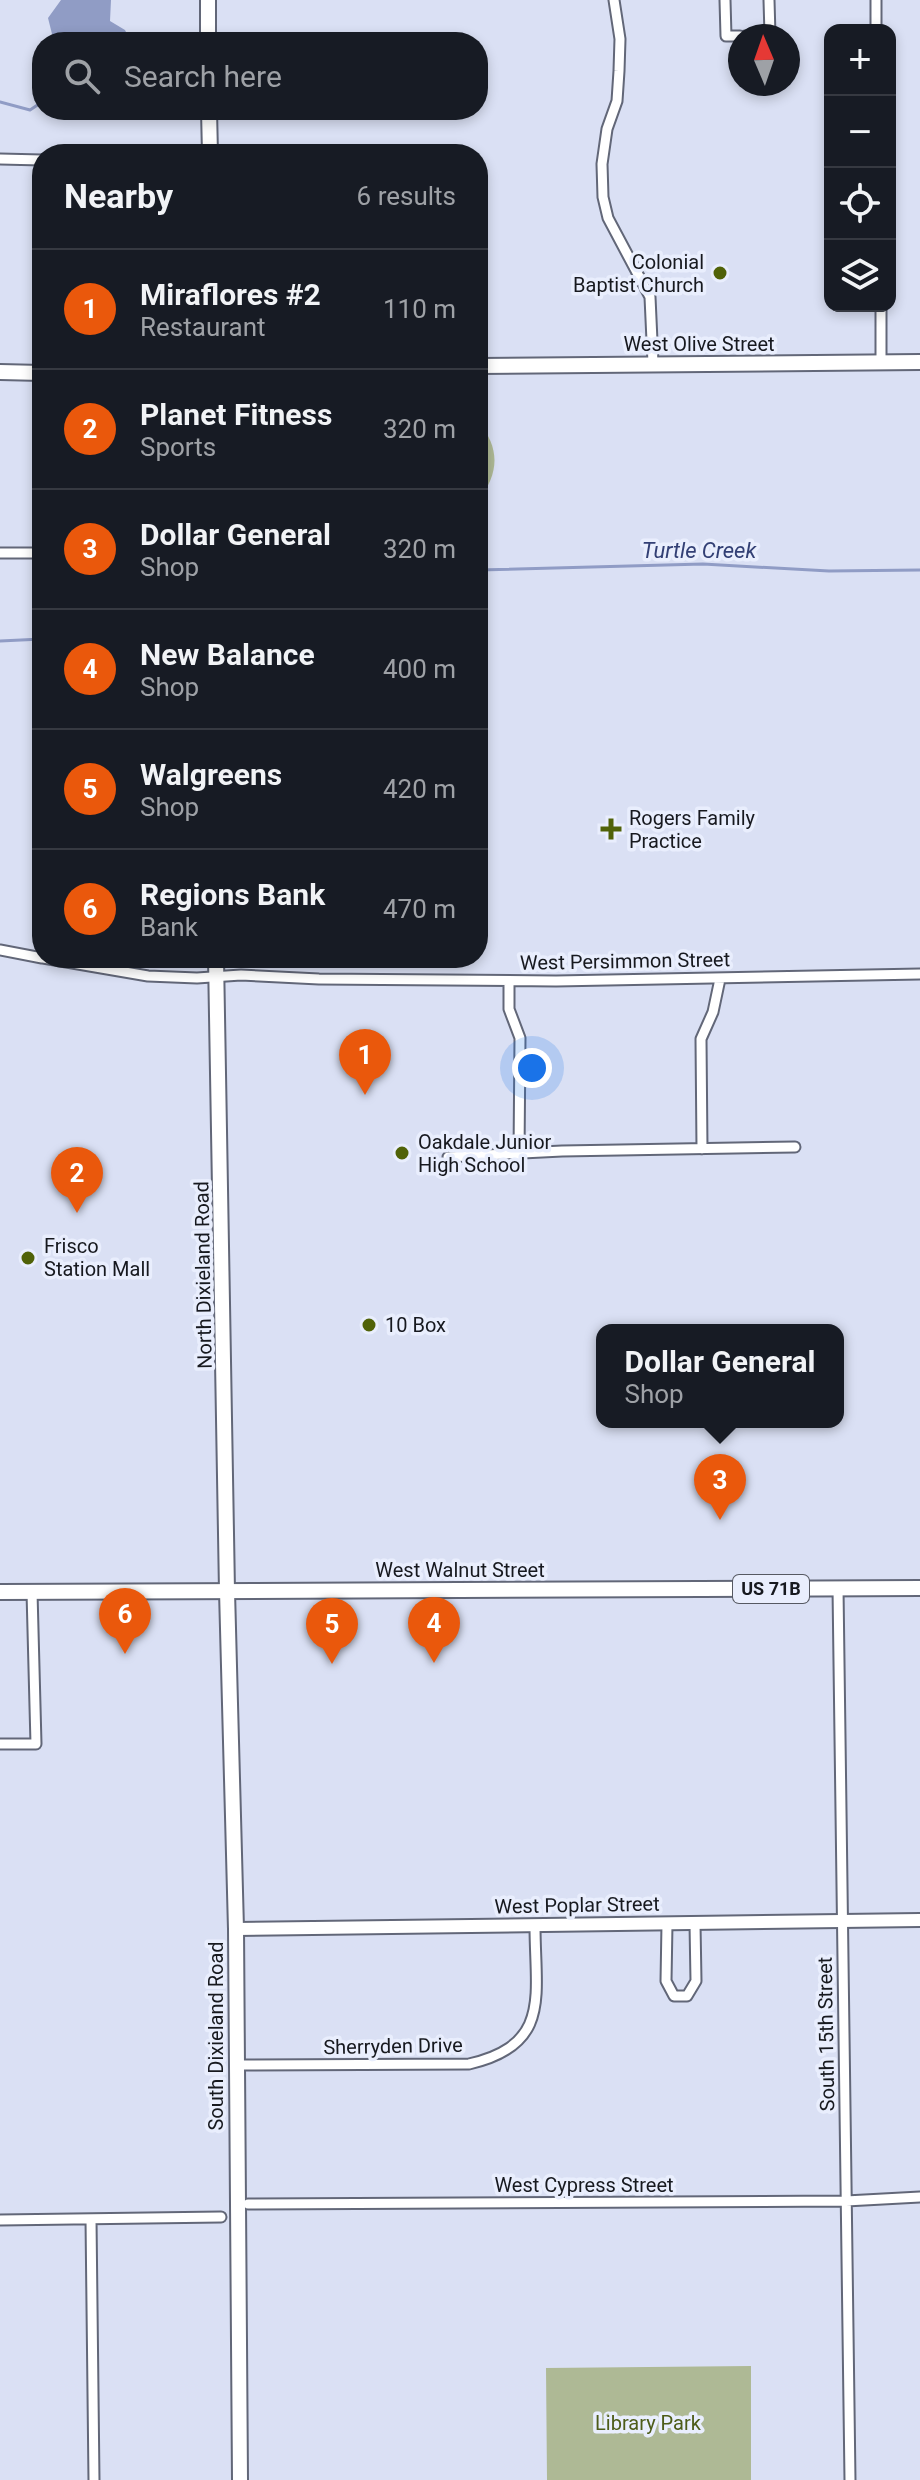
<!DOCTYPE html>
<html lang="en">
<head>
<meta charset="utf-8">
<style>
	body { margin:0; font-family:Roboto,sans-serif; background:#20242c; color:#f1f3f6 }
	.controls { position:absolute; right:24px; top:24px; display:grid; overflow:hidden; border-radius:16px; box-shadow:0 4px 12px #0003 }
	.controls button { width:72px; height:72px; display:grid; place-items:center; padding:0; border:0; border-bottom:2px solid #363941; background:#171b24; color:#f1f3f6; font:40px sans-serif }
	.compass { position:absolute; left:728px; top:24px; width:72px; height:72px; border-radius:50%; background:#171b24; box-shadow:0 4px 12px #0003; rotate:358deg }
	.you { position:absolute; left:532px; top:1068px; width:28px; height:28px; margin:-20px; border:6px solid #fff; border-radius:50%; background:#1a73e8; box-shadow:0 0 0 12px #1a73e833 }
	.badge { display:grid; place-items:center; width:52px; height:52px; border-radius:50%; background:#ea580c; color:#fff; font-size:26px; font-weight:700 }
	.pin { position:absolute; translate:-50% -66px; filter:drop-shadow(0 2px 4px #0008) }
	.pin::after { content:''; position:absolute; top:42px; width:28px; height:24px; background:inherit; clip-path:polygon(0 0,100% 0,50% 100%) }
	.popup { position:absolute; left:596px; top:1324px; width:248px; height:104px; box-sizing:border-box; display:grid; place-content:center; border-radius:16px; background:#171b24; filter:drop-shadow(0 2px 6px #0005); font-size:26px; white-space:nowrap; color:#9ea1a6 }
	.popup b { font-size:30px; color:#f1f3f6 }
	.popup::after { content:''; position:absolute; left:50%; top:100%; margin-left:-16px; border:16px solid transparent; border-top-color:#171b24 }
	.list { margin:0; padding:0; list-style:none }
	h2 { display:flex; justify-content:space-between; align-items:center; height:104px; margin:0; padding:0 32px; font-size:34px }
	h2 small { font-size:26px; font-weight:400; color:#9ea1a6 }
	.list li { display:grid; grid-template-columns:52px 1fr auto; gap:24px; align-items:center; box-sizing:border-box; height:120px; padding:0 32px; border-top:2px solid #363941 }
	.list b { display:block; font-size:30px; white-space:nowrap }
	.list p { margin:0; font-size:26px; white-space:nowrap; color:#9ea1a6 }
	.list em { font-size:26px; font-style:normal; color:#9ea1a6 }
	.icon { flex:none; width:44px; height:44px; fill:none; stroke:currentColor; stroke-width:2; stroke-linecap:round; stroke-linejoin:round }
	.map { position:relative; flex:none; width:920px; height:2480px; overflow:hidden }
	.search { position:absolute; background:#171b24; box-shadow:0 4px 12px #0003; left:32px; top:32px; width:456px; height:88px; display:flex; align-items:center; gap:20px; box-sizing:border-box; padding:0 28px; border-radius:32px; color:#9ea1a6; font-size:30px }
	.panel { position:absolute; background:#171b24; box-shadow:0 4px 12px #0003; left:32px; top:144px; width:456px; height:824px; border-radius:32px }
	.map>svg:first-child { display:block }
	.green { fill:#aeb995 }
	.water { fill:#909cc5 }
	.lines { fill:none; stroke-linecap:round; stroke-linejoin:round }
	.stream { stroke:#909cc5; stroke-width:3 }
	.minor-casing { stroke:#626778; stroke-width:13 }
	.tertiary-casing { stroke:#626778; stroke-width:16 }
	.secondary-casing { stroke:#626778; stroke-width:18 }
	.primary-casing { stroke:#626778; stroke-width:18 }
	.minor { stroke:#fff; stroke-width:9 }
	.tertiary { stroke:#fff; stroke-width:12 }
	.secondary { stroke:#fff; stroke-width:14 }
	.primary { stroke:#fff; stroke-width:14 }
	.poi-dot { fill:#506208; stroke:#e9eefd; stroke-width:3 }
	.labels { text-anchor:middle; stroke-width:7; stroke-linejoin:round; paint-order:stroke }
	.shield { fill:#e9eefd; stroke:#565962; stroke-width:2 }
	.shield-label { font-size:18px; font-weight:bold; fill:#17191f }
	.poi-label { font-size:20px; fill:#17191f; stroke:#e9eefd; text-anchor:start }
	.street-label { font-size:20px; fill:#17191f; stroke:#e9eefd }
	.park-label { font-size:20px; fill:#4d5c19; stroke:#e9eefd }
	.water-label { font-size:22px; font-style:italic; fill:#334075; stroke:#e9eefd }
</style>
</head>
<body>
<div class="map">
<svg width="920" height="2480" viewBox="0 0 920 2480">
	<rect width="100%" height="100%" fill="#dae0f4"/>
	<!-- green -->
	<path class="green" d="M478,422C501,448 499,474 478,501Z
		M751,2366V2480H547L546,2368Z"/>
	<!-- water -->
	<path class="water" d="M61,0H111L110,21L125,30L131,42H54L48,18Z"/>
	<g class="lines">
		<!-- stream -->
		<path class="stream" d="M0,102L30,110L42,102
			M478,570L703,564L829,571L920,570
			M0,641L42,639"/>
		<!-- minor casing -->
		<g class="minor-casing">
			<path id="minor" d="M614,0L620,39L619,71L617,101L607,129L602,164L603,197L608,218L650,297L653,363
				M725,0L726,36H740
				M876,0V30
				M745,36L770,35L769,0
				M0,159L42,160
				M881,306V363
				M0,553H42
				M0,950L42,958
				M43,958L148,976L197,978L241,975L319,979L556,981L920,974
				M509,981V1009L520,1038L519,1155
				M702,1149L701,1039L713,1012L720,979
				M448,1157L562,1151L795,1147
				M838,1588L850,2480
				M0,1744H36L32,1592
				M667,1924L666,1981L674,1996H687L696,1981L695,1924
				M238,2065L469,2064C552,2045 535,1995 535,1926
				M248,2204L846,2201L920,2197
				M91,2219L94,2480
				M0,2220L221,2217"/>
		</g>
		<!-- tertiary casing -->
		<g class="tertiary-casing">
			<path id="tertiary" d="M236,1929L920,1920"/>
		</g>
		<!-- secondary casing -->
		<g class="secondary-casing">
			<path id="secondary" d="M208,0V42
				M209,110L210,154
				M478,366L920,362
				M0,372L42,373
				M216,958L227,1591L236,1929L240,2480"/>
		</g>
		<!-- primary casing -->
		<g class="primary-casing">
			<path id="primary" d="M0,1592L920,1588"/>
		</g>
		<!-- minor -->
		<use href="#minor" class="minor"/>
		<!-- tertiary -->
		<use href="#tertiary" class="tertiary"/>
		<!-- secondary -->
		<use href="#secondary" class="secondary"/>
		<!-- primary -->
		<use href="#primary" class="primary"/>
	</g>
	<!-- markers -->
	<g class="poi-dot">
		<circle cx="720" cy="273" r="8"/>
		<path d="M607 817h8v8h8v8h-8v8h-8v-8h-8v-8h8z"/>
		<circle cx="402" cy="1153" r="8"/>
		<circle cx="28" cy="1258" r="8"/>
		<circle cx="369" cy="1325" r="8"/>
	</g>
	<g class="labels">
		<!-- shield labels -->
		<rect class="shield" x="733" y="1575" width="76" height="28" rx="6"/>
		<g class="shield-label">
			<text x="771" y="1595">US 71B</text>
		</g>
		<!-- poi labels -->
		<g class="poi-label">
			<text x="704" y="269" text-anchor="end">Colonial<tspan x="704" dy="23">Baptist Church</tspan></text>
			<text x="629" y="825">Rogers Family<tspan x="629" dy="23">Practice</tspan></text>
			<text x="418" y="1149">Oakdale Junior<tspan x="418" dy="23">High School</tspan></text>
			<text x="44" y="1253">Frisco<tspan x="44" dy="23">Station Mall</tspan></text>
			<text x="385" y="1332">10 Box</text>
		</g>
		<!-- street labels -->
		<g class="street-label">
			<text x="699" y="351">West Olive Street</text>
			<text transform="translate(625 961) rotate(-1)" y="7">West Persimmon Street</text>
			<text transform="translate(203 1275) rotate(-91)" y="7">North Dixieland Road</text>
			<text x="460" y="1577">West Walnut Street</text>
			<text transform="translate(577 1905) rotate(-1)" y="7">West Poplar Street</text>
			<text transform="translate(826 2034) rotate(-91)" y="7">South 15th Street</text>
			<text transform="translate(216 2036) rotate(-90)" y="7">South Dixieland Road</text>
			<text transform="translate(393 2046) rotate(-1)" y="7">Sherryden Drive</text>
			<text x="584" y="2192">West Cypress Street</text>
		</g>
		<!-- park labels -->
		<g class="park-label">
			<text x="648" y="2430">Library Park</text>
		</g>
		<!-- water labels -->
		<g class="water-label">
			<text x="699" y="558">Turtle Creek</text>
		</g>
	</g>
</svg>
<div class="controls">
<button>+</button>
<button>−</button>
<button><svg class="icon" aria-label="locate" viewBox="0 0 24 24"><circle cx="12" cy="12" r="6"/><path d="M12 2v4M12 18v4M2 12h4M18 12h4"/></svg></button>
<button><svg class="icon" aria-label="layers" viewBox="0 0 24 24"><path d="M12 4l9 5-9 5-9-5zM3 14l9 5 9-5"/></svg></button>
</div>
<svg class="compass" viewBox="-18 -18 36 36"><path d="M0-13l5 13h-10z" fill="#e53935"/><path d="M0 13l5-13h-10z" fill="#9ea1a6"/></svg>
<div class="you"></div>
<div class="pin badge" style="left:365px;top:1095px">1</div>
<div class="pin badge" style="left:77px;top:1213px">2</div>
<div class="pin badge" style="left:720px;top:1520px">3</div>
<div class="popup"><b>Dollar General</b>Shop</div>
<div class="pin badge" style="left:434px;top:1663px">4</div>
<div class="pin badge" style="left:332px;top:1664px">5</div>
<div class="pin badge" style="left:125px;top:1654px">6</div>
<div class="search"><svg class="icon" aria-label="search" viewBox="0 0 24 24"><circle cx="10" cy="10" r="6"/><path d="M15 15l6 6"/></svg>Search here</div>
<section class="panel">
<h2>Nearby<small>6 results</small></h2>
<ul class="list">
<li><span class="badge">1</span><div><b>Miraflores #2</b><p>Restaurant</p></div><em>110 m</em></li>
<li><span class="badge">2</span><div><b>Planet Fitness</b><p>Sports</p></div><em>320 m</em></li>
<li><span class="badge">3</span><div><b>Dollar General</b><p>Shop</p></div><em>320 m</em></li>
<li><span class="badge">4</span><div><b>New Balance</b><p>Shop</p></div><em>400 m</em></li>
<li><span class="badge">5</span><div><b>Walgreens</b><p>Shop</p></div><em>420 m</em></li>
<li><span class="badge">6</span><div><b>Regions Bank</b><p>Bank</p></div><em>470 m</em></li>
</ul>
</section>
</div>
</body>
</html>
